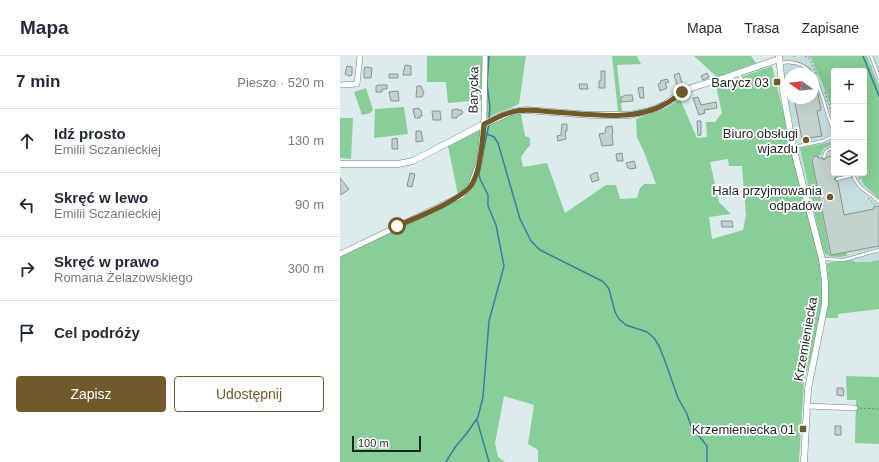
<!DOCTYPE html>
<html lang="pl">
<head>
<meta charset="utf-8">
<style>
	body { margin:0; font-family:Arial,sans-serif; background:#f2f2f3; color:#1f2937 }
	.controls { position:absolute; right:12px; top:12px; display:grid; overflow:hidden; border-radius:4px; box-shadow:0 4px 16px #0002 }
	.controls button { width:36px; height:36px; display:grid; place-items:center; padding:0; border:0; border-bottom:1px solid #e0e1e3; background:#fff; color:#1f2937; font:20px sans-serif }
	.compass { position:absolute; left:443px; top:12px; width:36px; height:36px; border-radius:50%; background:#fff; box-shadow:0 4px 16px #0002; rotate:284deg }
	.scale { position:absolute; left:12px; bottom:10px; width:69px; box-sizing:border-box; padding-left:4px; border:2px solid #1e2424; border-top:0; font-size:11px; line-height:14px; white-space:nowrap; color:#1e2424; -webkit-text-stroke:3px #fff; paint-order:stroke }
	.stop { position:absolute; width:12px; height:12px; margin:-9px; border:3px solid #715a2a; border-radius:50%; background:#fff }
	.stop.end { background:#715a2a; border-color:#fff; box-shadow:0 1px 4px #0008 }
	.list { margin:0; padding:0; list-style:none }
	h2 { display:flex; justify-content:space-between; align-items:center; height:52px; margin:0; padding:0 16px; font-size:17px }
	h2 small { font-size:13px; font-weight:400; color:#747a83 }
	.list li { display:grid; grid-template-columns:26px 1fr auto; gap:12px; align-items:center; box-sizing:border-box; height:64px; padding:0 16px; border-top:1px solid #e0e1e3 }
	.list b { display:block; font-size:15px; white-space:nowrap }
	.list p { margin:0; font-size:13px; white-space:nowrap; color:#747a83 }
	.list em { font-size:13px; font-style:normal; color:#747a83 }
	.actions { display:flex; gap:8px; padding:12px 16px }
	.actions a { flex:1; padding:9px 0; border:1px solid #715a2a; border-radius:4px; text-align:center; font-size:14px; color:#715a2a }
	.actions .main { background:#715a2a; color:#fff }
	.icon { flex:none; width:22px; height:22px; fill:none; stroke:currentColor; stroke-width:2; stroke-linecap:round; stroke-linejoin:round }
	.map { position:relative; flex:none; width:539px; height:406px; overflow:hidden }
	header { display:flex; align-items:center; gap:24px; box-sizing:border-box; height:56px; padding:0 20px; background:#fff; border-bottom:1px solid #e0e1e3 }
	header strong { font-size:19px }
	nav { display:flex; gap:22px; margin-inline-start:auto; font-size:14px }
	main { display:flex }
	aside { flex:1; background:#fff }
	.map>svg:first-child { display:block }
	.built { fill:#c6dfde; fill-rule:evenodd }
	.green { fill:#87ce98; fill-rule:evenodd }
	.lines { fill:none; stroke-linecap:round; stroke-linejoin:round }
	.stream { stroke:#397da5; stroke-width:1.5 }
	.building { fill:#c4d2cd; stroke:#86948f }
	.service-casing { stroke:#718080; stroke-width:3.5 }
	.minor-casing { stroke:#718080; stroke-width:6 }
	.tertiary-casing { stroke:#718080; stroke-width:7 }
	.path { stroke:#7d8888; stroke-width:1; stroke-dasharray:2 2; stroke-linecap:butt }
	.service { stroke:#fff; stroke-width:2.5 }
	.minor { stroke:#fff; stroke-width:5 }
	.tertiary { stroke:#fff; stroke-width:6 }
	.route { stroke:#715a2a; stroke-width:5 }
	.poi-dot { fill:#715a2a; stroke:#fff; stroke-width:1.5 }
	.labels { text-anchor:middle; stroke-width:3.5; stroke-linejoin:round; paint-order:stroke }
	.poi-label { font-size:13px; fill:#1e2424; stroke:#fff; text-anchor:end }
	.street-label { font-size:13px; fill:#1e2424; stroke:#fff }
</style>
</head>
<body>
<header>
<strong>Mapa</strong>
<nav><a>Mapa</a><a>Trasa</a><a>Zapisane</a></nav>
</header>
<main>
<aside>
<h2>7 min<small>Pieszo · 520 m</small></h2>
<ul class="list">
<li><svg class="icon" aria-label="ahead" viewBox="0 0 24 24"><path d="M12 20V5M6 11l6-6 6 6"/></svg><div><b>Idź prosto</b><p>Emilii Sczanieckiej</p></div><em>130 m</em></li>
<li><svg class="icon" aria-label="left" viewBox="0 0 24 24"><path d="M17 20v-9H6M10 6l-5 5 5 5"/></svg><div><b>Skręć w lewo</b><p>Emilii Sczanieckiej</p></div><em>90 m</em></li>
<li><svg class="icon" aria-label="right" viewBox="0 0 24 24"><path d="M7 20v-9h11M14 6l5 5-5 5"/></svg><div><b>Skręć w prawo</b><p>Romana Żelazowskiego</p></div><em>300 m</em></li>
<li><svg class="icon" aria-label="arrive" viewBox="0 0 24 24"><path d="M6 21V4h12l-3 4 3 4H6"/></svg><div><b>Cel podróży</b></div></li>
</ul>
<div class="actions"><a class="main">Zapisz</a><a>Udostępnij</a></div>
</aside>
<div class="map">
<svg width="539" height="406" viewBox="0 0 539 406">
	<rect width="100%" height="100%" fill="#dcecec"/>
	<!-- built -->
	<path class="built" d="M442,0H467L471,2L486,36L494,60V117H519L524,129L539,143V204L529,206H514L513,204L487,207L483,195L458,98L443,13ZM449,18H473V42H449Z
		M527,0H539V32L532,14Z"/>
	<!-- green -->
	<path class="green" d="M87,0H143L141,44L108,47L106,26H87Z
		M148,0H186L179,48L146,62Z
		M272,0H297L301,8L277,9L282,55H278Z
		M354,0H411L416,7L377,21Z
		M467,0H527L539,31V143L524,129L519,117H524V15H494V60L486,36L471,2Z
		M432,10L480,207L483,248L474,292L464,325L459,406H198V394L188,388L194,349L164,340L155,387L158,401L165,406H0V201L122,142L132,132L138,118L146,70L176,57L181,58L185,80L190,82V90L188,91L181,101L183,111L207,107L225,157L266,129H276L280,143L297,142L300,132L304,128H316L304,96L297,81L296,63L325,53L340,43L357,82L367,81L366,66H375L382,57L376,30ZM388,103L389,110H402L406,159L403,174L372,183L369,161L391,158L379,146L370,106Z
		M26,32L33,54L30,57L22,59L14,36Z
		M64,51L68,78L34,82L35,53Z
		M0,62H13L11,103L0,102Z
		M142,73C139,99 141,121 118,139L108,90Z
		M492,86L494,87C488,91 482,90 481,99L471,101L490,199L506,196L507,200C497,201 489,203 483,195L460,92Z
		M513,204L514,206H529L539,204V253L498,258V262H484L486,247L487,207Z
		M506,320L539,321V388L515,387L516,344H507Z"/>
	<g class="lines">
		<!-- stream -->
		<path class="stream" d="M149,0L147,28L150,51L149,64
			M523,0L539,40
			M147,78L154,81L158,87L180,163L191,185L200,194L262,225L266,229L269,233L275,256L279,263L286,269L307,276L314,282L319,290L325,305L338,342L347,358L351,370L367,390V406
			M143,97L149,68
			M137,364L149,406
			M106,406L116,390L127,377L138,361L143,341L149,265L164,210L156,169L148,150V139L140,123L139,118L141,107"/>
	</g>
	<!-- building -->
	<path class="building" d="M65,9L71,10V19H63Z
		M7,10L12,11V19L9,20L5,18Z
		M25,11L32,12L31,22H24V14Z
		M261,15H265V32H259V25H261Z
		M339,17L343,30L338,32L334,19Z
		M367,17L369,21L363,24L361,20Z
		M49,18H58V22H49Z
		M327,23L329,26L325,27L327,32L320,35L318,28L321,27L320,25Z
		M473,25L477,33L481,54L477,55L482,80L468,82V85L464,86V83H462L454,42H473Z
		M239,28H247L248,33H240Z
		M38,29H47V33H42V36H36V30Z
		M77,30H81L84,37L82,41H76Z
		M303,31L304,42H300L298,32Z
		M58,35L59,45H51L49,36Z
		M286,39H292L293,45L281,46V41Z
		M358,41L361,49L376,46L377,52L364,54L365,57L359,59L353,42Z
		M79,52V54H81L82,60H80V62H75L73,53Z
		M118,53V54H121L123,56L122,58L117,60V62H112V54Z
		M92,55H100L101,64H93Z
		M357,65H361V79L358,80Z
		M222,68H227V75H225L226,83L218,85L217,80L221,79Z
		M272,70L273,77H272L273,89L262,90L259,78L265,77L266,71Z
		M76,75H81L83,85L76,86Z
		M57,82L58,93H52V83Z
		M282,97L283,105H277L276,98Z
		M478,100V102H481L484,104L487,101L492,100L494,117H496L497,120L494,123L498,126L504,159L534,153V151L539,150V190L491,199L472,104L473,101Z
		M294,105L296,112L290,113L289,112H288L286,107Z
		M257,116L259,124L252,126L250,119Z
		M70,117L75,118L72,131L67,130Z
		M0,122L9,133L1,139L0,137Z
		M381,165H392L393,171H382Z
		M497,332H503V334H504L503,340L497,339Z
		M495,370H501V379H495Z"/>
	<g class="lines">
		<!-- service casing -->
		<g class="service-casing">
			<path id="service" d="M531,0L539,21
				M441,7C483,0 481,51 494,75
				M399,18L402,26
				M454,91L483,85L494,80
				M484,101L486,95L494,91
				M513,117C516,132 529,136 539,146
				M497,123L510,120L512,117
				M482,203L504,204L539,194"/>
		</g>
		<!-- minor casing -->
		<g class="minor-casing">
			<path id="minor" d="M0,29L17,28L20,0
				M0,198L121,140L131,129L140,104L144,61L145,0
				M467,350L515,352"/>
		</g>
		<!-- tertiary casing -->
		<g class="tertiary-casing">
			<path id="tertiary" d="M439,0L442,29L453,91L482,203L485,226V248L468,333L464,406
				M0,108H58L73,105L144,68L171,56L186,54L252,59H289L309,55L324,49L342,36L354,31L387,21L439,3"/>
		</g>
		<!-- path -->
		<path class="path" d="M453,0H456
			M465,0L470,3L477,19
			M485,36L494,65
			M518,117L520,124
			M528,142L536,150
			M520,352L539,353"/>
		<!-- service -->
		<use href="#service" class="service"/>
		<!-- minor -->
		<use href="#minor" class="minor"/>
		<!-- tertiary -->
		<use href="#tertiary" class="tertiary"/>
	</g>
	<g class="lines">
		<!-- route -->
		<path class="route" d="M57,170C75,162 122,144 132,128C141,113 142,86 144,68C153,64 162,58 172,56C185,52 200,55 214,56C247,58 295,66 325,48C331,45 337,40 342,36"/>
	</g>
	<!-- markers -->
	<g class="poi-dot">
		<rect x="433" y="22" width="8" height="8" rx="2"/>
		<circle cx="466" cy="84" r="4"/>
		<circle cx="490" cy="141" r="4"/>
		<rect x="459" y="369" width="8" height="8" rx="2"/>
	</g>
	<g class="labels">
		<!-- poi labels -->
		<g class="poi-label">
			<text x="429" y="31">Barycz 03</text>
			<text x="458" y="82">Biuro obsługi<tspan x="458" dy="15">wjazdu</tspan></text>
			<text x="482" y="139">Hala przyjmowania<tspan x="482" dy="15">odpadów</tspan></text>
			<text x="455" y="378">Krzemieniecka 01</text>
		</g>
		<!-- street labels -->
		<g class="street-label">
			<text transform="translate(133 34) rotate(-89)" y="5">Barycka</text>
			<text transform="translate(465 283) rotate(-80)" y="5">Krzemieniecka</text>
		</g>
	</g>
</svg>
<div class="controls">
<button>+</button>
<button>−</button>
<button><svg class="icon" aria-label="layers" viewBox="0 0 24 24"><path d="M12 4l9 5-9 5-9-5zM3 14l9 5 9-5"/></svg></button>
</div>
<svg class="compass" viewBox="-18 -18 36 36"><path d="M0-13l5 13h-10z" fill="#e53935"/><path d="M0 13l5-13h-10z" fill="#747a83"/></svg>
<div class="scale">100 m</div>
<div class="stop" style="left:57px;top:170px"></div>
<div class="stop end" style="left:342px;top:36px"></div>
</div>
</main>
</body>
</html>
